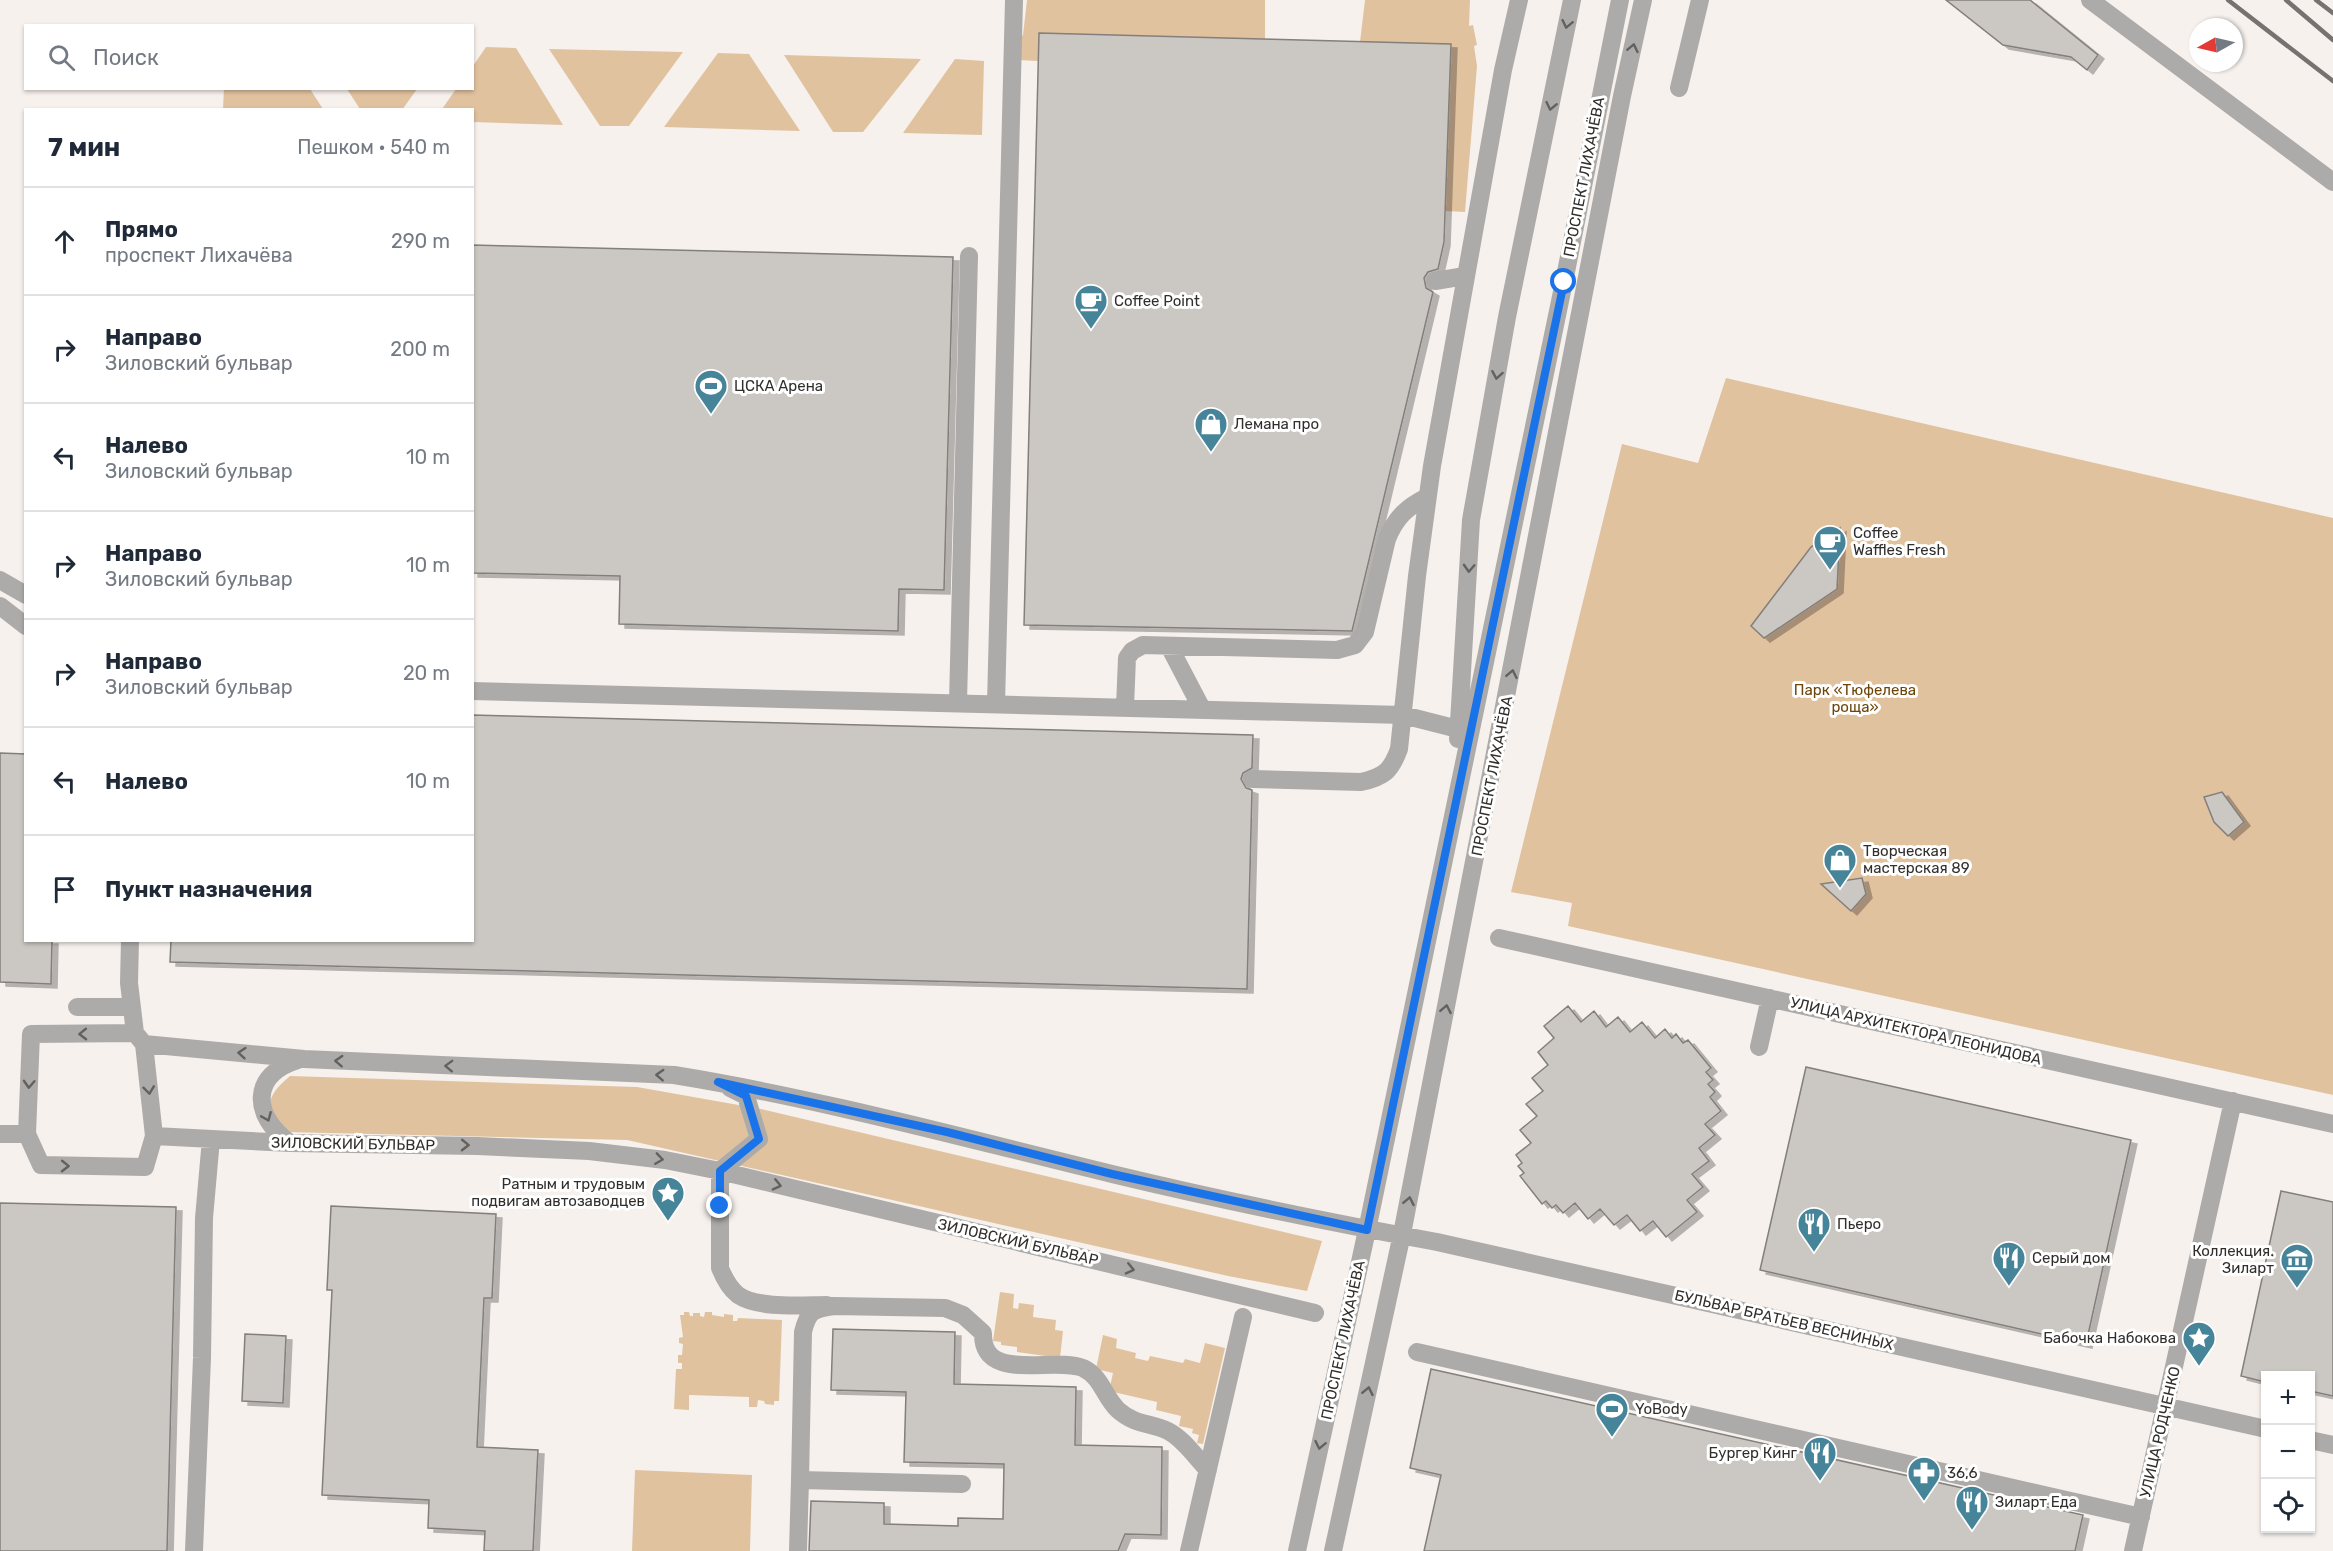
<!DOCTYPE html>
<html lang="ru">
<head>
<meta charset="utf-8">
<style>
	body { margin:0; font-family:Rubik,sans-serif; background:#f2f2f3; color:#1f2937 }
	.controls { position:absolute; right:18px; bottom:18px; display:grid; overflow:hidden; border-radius:0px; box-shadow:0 2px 4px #0004 }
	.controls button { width:54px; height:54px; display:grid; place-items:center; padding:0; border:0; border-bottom:2px solid #e0e1e3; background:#fff; color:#1f2937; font:30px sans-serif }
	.compass { position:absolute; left:2189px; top:18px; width:54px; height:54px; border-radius:50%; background:#fff; box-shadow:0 2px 4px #0004; rotate:262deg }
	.stop { position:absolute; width:18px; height:18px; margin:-14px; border:4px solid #1a73e8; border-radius:50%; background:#fff }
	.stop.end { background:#1a73e8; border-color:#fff; box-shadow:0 2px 6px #0008 }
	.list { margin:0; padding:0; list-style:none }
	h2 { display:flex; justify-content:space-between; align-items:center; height:78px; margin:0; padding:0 24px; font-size:26px }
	h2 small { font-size:20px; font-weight:400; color:#747a83 }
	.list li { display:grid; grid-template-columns:39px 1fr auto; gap:18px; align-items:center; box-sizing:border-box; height:108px; padding:0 24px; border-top:2px solid #e0e1e3 }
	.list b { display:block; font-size:22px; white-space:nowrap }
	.list p { margin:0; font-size:20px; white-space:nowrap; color:#747a83 }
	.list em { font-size:20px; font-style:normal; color:#747a83 }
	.icon { flex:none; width:33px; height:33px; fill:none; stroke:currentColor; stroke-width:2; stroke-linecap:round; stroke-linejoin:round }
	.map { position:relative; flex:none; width:2333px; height:1551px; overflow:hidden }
	.search { position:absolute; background:#fff; box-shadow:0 2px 4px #0004; left:24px; top:24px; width:450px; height:66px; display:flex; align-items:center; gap:15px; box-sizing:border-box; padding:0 21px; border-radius:0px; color:#747a83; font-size:22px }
	.panel { position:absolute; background:#fff; box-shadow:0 2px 4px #0004; left:24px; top:108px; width:450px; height:834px; border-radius:0px }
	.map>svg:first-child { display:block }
	.green { fill:#e1c29f }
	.building { fill:#cbc7c2; stroke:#837f7b; stroke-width:1.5; filter:url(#shadow) }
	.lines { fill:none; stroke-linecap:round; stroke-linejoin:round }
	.minor { stroke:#adaba9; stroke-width:18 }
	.rail { stroke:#75726f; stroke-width:4.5 }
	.oneway { stroke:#63615f }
	.route { stroke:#1a73e8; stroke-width:8 }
	.labels { text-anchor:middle; stroke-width:6; stroke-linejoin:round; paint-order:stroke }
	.street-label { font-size:15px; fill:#312f2d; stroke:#fff }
	.poi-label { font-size:15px; fill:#312f2d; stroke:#fff; text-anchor:start }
	.park-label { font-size:15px; fill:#6d4508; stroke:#fff }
</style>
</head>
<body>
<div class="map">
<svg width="2333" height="1551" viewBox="0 0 2333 1551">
	<defs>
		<filter id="shadow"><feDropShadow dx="6" dy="4" stdDeviation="0" flood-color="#0004"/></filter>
	</defs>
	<rect width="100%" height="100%" fill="#f6f1ed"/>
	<!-- green -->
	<path class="green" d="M1027,0H1265V39L1039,33L1038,61L1018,60L1019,39L1023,35Z
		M1365,0H1470L1469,26L1473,25L1477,45L1474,46L1477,66L1465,212L1445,211L1451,44L1360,42Z
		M486,47L516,48L563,125L473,122L472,110L442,109L456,89L472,88L473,66Z
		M549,49L683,52L629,126H600Z
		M718,53L749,54L800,131L664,127Z
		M784,55L921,59L863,132H833Z
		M955,59L984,61L982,135L903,133Z
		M224,88L310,89L323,109H223Z
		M347,89H417L402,110L360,109Z
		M1726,378L2333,518V1095L1568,926L1572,903L1511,892L1622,444L1698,463Z
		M290,1076L637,1087L761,1109L1322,1241L1307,1291L1228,1276L627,1140L286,1132C263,1108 266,1096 290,1076Z
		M1000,1292L1014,1294L1013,1308L1018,1309L1019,1303L1034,1305L1033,1317L1056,1320L1055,1330L1063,1331L1060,1358L1017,1352V1347L1001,1345V1342L993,1341Z
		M684,1312H689L690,1316H693V1313H700V1316L704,1317L705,1312H712V1315L724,1317V1314L733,1315V1321H737L738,1318L782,1320L779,1401H774V1405L765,1404L764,1401L758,1400L757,1407H749V1397L689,1395V1410L674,1409L676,1369H682V1363H678V1355H682L683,1344L679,1343V1338L683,1337L680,1315H684Z
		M1103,1335L1117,1339L1116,1348L1136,1353L1135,1358L1148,1361L1150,1356L1183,1363L1185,1359L1200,1363L1205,1343L1225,1348L1203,1444L1197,1443L1199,1435L1192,1433L1193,1429L1179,1426L1181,1416L1156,1410L1157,1402L1109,1391L1113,1373L1096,1369Z
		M635,1470L752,1475L750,1551H632Z"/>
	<!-- building -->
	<path class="building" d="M1946,0H2030L2098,55L2087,70L2071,57L2003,45Z
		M1039,33L1451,44L1444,242L1438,269L1428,272L1424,278L1426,288L1433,292L1352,631L1024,625Z
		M472,245L953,257L944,590L899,589L898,631L619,624L620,576L472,573Z
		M1840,528L1837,589L1764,638L1751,626L1811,547Z
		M472,715L1253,735L1252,768L1243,773L1241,779L1246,788L1252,790L1247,989L170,962L171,940H472Z
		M0,753L26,754V940H52L51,984L0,982Z
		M2222,792L2244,822L2228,836L2214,822L2204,797Z
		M1862,878L1866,894L1851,911L1821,884Z
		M1568,1006L1581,1022L1594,1011L1606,1027L1618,1017L1630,1032L1642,1022L1655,1038L1665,1029L1672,1038L1676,1034L1683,1043L1688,1040L1711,1068L1706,1072L1713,1080L1708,1084L1715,1092L1710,1097L1721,1111L1705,1124L1715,1135L1699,1148L1709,1161L1692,1174L1703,1187L1687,1200L1697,1212L1666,1237L1653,1221L1640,1231L1627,1215L1614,1225L1600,1209L1588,1219L1575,1203L1563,1213L1556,1205L1552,1208L1546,1201L1542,1204L1520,1176L1524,1173L1518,1166L1522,1163L1516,1155L1531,1143L1520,1130L1537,1116L1526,1104L1543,1091L1532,1078L1548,1065L1538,1052L1554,1038L1544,1026Z
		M1806,1067L2131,1140L2086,1344L1760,1270Z
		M2281,1191L2333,1202V1396L2310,1391V1376H2265V1382L2241,1376Z
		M0,1203L176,1207L167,1551H0Z
		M331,1206L496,1214L492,1298H484L477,1447L538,1450L533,1551H484L485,1531L428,1528L429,1500L322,1495L332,1290H327Z
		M833,1329L955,1332L954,1384L1076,1387L1075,1445L1162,1447L1161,1535L1125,1534L1118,1551H809L811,1501L884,1503V1524L958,1526V1518L1003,1519L1004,1464L904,1462L906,1392L831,1390Z
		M245,1334L286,1336L283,1403L242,1401Z
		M1431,1369L2083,1515L2075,1551H1424L1441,1475L1410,1468Z"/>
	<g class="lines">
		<!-- minor -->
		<path class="minor" d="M2090,0L2333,182
			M1679,88L1700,0
			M1435,281L1465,276
			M0,580L26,595
			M0,606L26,626
			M1169,646L1202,709
			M472,691L1403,715L1458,729
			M958,703L969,256
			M996,704L1014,0
			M1125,707L1127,658L1132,651L1143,645L1337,650L1355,645L1365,632L1387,539C1396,517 1407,507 1427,497
			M1458,739L1471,520L1507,317L1572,0
			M1252,779L1361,782C1384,777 1391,771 1399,749L1417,576L1432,466L1503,70L1519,0
			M1499,938L2333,1124
			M130,940L129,983L135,1033
			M77,1007H131
			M135,1033L144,1044L304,1059L674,1075C822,1099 967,1139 1112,1174C1220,1200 1328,1222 1437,1242L2266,1429
			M135,1033L31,1034L27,1134L41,1165L145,1167L154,1136L144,1044
			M1759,1047L1770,998
			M0,1134H27
			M154,1136L290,1143L477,1146L589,1151L665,1160L720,1171L1315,1313
			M290,1143C252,1116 250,1075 298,1060
			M720,1171V1268C724,1278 729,1288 738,1295C758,1309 803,1305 827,1305
			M720,1171L759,1139L746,1096L730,1088
			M1417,1352L2141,1517
			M2310,1440L2333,1445
			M800,1480L803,1332C808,1311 813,1309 834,1306L945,1308L963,1315L983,1333C982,1384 1053,1356 1083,1368C1102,1377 1104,1397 1118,1410C1136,1426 1150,1422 1168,1431C1184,1439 1196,1458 1208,1470
			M194,1551L202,1358L204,1218L211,1139
			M798,1551L800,1480L962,1484
			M1189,1551L1243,1317
			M1297,1551L1367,1230L1564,282L1620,0
			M1333,1551L1402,1234L1622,96L1643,0
			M2133,1551L2233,1101"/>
		<!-- rail -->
		<path class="rail" d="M2228,0L2333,81
			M2286,0L2333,40
			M2316,0L2333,13"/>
	</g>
	<!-- one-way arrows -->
	<defs><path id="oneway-chevron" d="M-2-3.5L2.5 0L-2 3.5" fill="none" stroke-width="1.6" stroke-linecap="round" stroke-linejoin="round" transform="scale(1.5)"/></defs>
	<g class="oneway">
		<use href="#oneway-chevron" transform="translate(1567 24) rotate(102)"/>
		<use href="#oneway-chevron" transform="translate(1633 48) rotate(-78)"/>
		<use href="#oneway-chevron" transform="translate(1551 106) rotate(102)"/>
		<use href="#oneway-chevron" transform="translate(1497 375) rotate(100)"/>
		<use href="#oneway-chevron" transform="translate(1469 568) rotate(93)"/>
		<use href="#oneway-chevron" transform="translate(1512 674) rotate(-79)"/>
		<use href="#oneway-chevron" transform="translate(1446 1009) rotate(-79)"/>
		<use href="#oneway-chevron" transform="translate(83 1034) rotate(179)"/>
		<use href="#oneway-chevron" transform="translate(242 1053) rotate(-175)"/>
		<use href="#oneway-chevron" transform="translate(339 1061) rotate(-177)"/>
		<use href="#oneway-chevron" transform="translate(449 1066) rotate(-178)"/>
		<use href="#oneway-chevron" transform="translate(660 1075) rotate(-177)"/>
		<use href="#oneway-chevron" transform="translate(29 1084) rotate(93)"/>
		<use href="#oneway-chevron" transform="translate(149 1090) rotate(83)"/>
		<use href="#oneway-chevron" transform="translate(267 1117) rotate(67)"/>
		<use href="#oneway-chevron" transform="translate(465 1145) rotate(1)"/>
		<use href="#oneway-chevron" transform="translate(659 1159) rotate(8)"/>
		<use href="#oneway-chevron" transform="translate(65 1166) rotate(1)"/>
		<use href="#oneway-chevron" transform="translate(777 1185) rotate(13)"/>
		<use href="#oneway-chevron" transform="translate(1409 1201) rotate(-79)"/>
		<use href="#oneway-chevron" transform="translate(1130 1269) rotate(13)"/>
		<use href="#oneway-chevron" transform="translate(1368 1391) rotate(-78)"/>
		<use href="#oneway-chevron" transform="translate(1320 1445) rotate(102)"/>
	</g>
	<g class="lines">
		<!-- route -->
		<path class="route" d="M720,1206V1171L759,1139L746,1096L718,1082L947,1132L1112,1174L1367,1230L1564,282"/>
	</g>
	<!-- icons -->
	<defs>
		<g id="cafe-pin" transform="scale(1.725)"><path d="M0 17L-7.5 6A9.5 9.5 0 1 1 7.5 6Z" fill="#468599" stroke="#fff"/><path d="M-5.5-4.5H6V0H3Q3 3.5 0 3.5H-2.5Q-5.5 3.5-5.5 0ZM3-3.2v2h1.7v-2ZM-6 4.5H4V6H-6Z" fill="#fff"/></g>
		<g id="stadium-pin" transform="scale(1.725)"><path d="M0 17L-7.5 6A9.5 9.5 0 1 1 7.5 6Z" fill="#468599" stroke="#fff"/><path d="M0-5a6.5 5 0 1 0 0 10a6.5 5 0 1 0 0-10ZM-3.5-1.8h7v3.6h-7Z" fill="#fff"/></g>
		<g id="shop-pin" transform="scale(1.725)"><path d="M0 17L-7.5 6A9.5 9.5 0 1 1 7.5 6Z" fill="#468599" stroke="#fff"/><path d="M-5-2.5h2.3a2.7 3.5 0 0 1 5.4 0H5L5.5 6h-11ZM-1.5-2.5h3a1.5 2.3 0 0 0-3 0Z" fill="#fff"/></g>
		<g id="sight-pin" transform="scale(1.725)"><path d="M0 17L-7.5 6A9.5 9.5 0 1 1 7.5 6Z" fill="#468599" stroke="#fff"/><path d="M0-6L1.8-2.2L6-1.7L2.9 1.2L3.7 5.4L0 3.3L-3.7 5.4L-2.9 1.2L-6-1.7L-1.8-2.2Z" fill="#fff"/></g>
		<g id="restaurant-pin" transform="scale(1.725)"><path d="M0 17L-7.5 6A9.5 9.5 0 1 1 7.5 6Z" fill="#468599" stroke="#fff"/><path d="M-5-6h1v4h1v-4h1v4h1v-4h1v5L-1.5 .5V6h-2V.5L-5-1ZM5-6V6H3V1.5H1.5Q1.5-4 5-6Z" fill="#fff"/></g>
		<g id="museum-pin" transform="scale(1.725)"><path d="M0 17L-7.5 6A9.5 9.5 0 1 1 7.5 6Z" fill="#468599" stroke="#fff"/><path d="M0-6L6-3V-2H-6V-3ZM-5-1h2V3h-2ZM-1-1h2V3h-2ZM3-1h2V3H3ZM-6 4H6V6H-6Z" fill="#fff"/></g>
		<g id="pharmacy-pin" transform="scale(1.725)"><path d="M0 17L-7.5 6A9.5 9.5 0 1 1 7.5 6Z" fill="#468599" stroke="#fff"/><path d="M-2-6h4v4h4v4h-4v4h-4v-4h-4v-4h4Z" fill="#fff"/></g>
	</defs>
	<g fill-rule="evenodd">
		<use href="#cafe-pin" x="1091" y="301"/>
		<use href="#stadium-pin" x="711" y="386"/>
		<use href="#shop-pin" x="1211" y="424"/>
		<use href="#cafe-pin" x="1830" y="542"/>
		<use href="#shop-pin" x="1840" y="860"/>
		<use href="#sight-pin" x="668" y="1193"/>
		<use href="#restaurant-pin" x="1814" y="1224"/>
		<use href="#restaurant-pin" x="2009" y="1258"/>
		<use href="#museum-pin" x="2297" y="1260"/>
		<use href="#sight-pin" x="2199" y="1338"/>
		<use href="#stadium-pin" x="1612" y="1409"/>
		<use href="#restaurant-pin" x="1820" y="1453"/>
		<use href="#pharmacy-pin" x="1924" y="1473"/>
		<use href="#restaurant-pin" x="1972" y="1502"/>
	</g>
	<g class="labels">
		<!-- street labels -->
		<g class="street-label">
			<text transform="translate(1584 177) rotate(-79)" y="5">ПРОСПЕКТ ЛИХАЧЁВА</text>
			<text transform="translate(1492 776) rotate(-79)" y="5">ПРОСПЕКТ ЛИХАЧЁВА</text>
			<text transform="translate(1916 1031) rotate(13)" y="5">УЛИЦА АРХИТЕКТОРА ЛЕОНИДОВА</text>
			<text transform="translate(353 1144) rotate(1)" y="5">ЗИЛОВСКИЙ БУЛЬВАР</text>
			<text transform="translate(1018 1242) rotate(13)" y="5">ЗИЛОВСКИЙ БУЛЬВАР</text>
			<text transform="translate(1784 1320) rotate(13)" y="5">БУЛЬВАР БРАТЬЕВ ВЕСНИНЫХ</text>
			<text transform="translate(1343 1340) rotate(-78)" y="5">ПРОСПЕКТ ЛИХАЧЁВА</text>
			<text transform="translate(2160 1432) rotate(-77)" y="5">УЛИЦА РОДЧЕНКО</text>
		</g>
		<!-- poi labels -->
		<g class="poi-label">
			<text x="1114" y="306">Coffee Point</text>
			<text x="734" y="391">ЦСКА Арена</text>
			<text x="1234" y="429">Лемана про</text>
			<text x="1853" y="538">Coffee<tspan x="1853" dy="17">Waffles Fresh</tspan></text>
			<text x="1863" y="856">Творческая<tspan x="1863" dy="17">мастерская 89</tspan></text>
			<text x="645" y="1189" text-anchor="end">Ратным и трудовым<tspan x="645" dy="17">подвигам автозаводцев</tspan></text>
			<text x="1837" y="1229">Пьеро</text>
			<text x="2274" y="1256" text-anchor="end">Коллекция.<tspan x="2274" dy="17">Зиларт</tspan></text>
			<text x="2032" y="1263">Серый дом</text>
			<text x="2176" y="1343" text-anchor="end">Бабочка Набокова</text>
			<text x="1635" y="1414">YoBody</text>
			<text x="1797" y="1458" text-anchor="end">Бургер Кинг</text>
			<text x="1947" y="1478">36,6</text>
			<text x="1995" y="1507">Зиларт Еда</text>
		</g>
		<!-- park labels -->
		<g class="park-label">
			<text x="1855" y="695">Парк «Тюфелева<tspan x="1855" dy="17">роща»</tspan></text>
		</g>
	</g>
</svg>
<div class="controls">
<button>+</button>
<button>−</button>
<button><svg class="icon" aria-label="locate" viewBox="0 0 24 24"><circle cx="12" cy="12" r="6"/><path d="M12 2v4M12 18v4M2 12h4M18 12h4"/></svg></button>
</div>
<svg class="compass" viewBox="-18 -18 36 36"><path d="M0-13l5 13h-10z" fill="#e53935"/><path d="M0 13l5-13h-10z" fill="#747a83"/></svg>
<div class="stop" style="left:1564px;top:282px"></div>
<div class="stop end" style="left:720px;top:1206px"></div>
<div class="search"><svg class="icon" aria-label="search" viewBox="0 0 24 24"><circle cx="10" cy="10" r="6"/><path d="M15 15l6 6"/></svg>Поиск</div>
<section class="panel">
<h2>7 мин<small>Пешком · 540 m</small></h2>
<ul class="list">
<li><svg class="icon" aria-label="ahead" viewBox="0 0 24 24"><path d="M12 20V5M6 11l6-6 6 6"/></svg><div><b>Прямо</b><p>проспект Лихачёва</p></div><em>290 m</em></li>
<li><svg class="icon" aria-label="right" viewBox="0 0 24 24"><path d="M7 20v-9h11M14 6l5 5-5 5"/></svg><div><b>Направо</b><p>Зиловский бульвар</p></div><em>200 m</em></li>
<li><svg class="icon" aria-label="left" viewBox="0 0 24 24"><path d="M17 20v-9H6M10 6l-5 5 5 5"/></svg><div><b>Налево</b><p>Зиловский бульвар</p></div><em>10 m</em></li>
<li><svg class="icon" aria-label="right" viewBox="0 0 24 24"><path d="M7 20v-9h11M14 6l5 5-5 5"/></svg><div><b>Направо</b><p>Зиловский бульвар</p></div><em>10 m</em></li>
<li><svg class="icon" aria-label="right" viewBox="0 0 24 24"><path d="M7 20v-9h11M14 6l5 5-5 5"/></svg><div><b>Направо</b><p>Зиловский бульвар</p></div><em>20 m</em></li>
<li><svg class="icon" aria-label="left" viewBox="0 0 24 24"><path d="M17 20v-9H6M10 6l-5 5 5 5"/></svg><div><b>Налево</b></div><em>10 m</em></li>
<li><svg class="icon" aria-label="arrive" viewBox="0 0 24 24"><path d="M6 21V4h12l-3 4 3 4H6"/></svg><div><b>Пункт назначения</b></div></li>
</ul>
</section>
</div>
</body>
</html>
